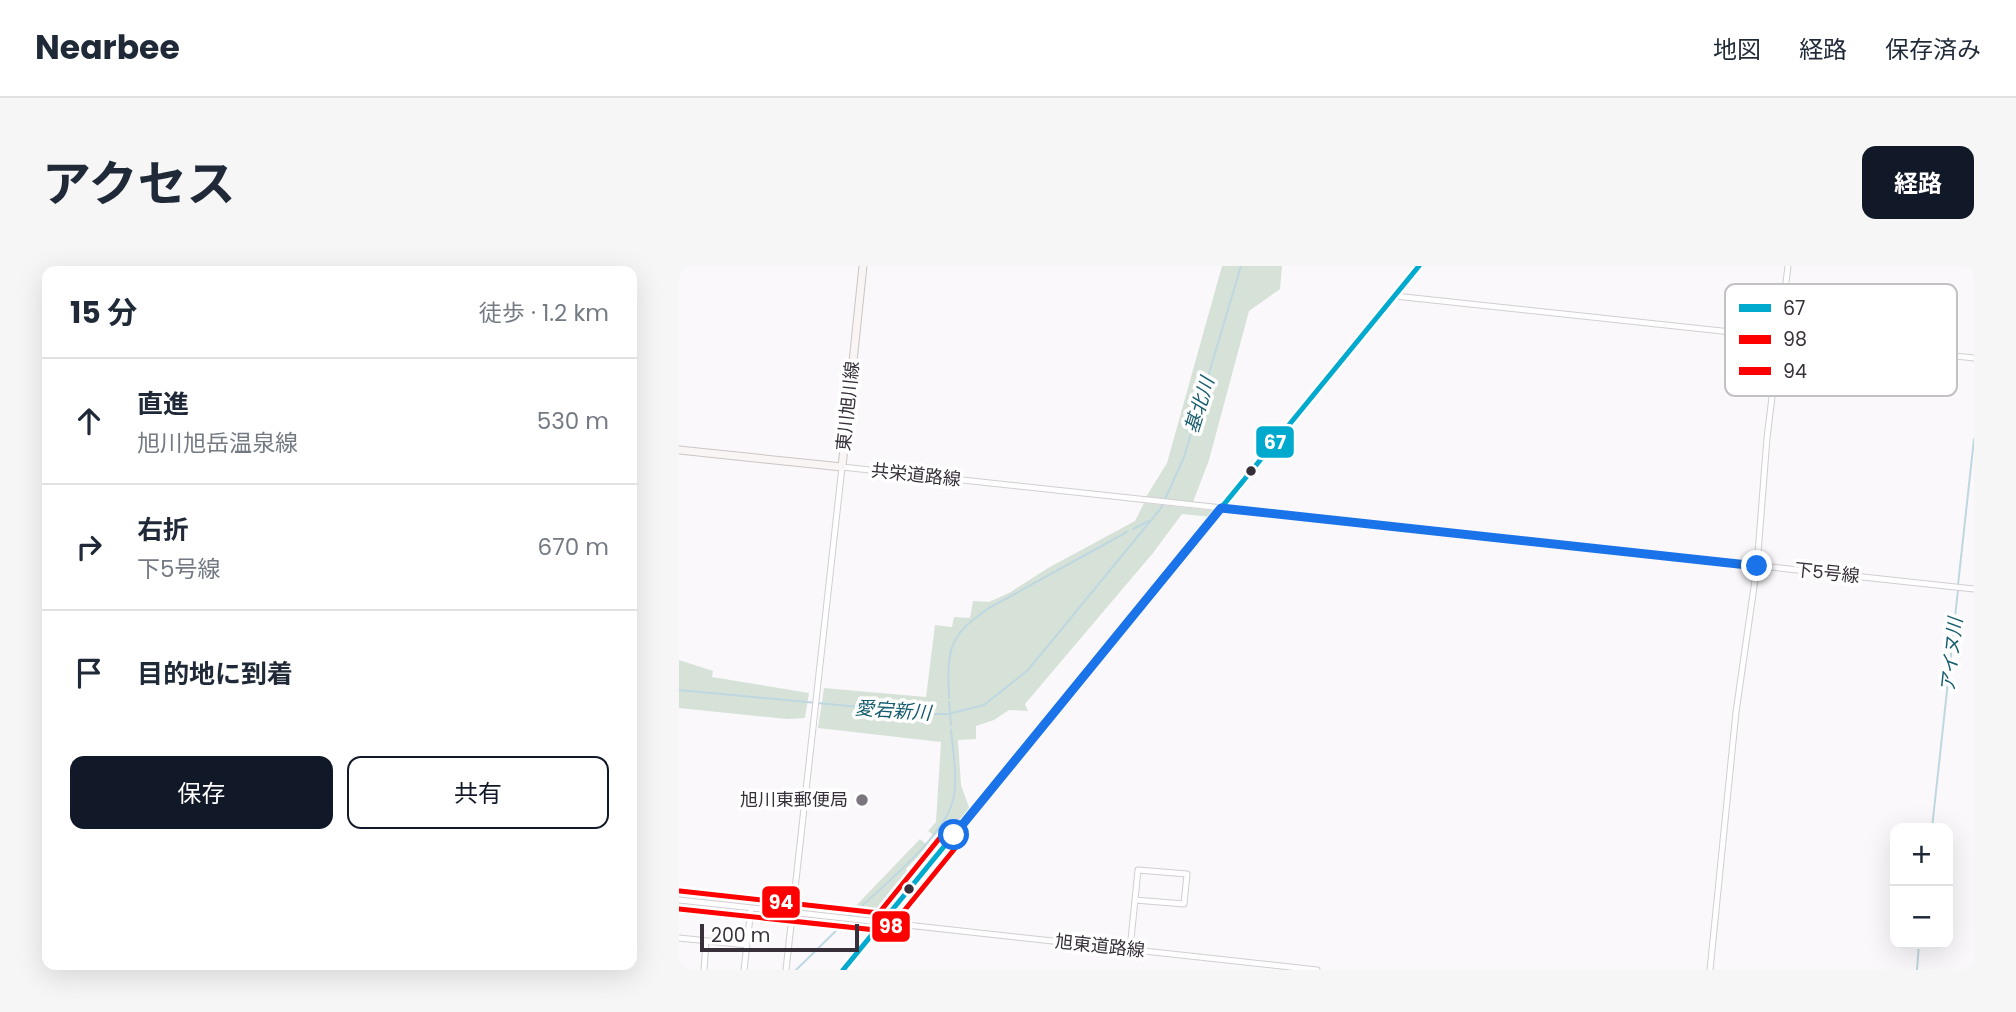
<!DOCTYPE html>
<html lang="ja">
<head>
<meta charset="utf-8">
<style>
	body { margin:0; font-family:Poppins,"Noto Sans JP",sans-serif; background:#f6f6f7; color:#1f2937 }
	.controls { position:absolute; right:21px; bottom:21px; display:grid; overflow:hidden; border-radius:14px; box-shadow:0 7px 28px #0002 }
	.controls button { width:63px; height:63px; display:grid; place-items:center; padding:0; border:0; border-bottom:2px solid #e0e1e3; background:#fff; color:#1f2937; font:35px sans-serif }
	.scale { position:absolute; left:21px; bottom:18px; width:159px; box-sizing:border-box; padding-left:7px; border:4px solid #37303a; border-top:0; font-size:19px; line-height:24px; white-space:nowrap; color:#37303a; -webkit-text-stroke:5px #fff; paint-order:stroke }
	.stop { position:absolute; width:21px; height:21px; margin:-16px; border:5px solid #1a73e8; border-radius:50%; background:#fff }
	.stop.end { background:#1a73e8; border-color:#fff; box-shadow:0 2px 7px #0008 }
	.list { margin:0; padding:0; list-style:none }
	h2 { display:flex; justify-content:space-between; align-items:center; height:91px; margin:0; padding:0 28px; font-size:30px }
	h2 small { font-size:23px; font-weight:400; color:#747a83 }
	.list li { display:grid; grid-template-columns:46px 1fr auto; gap:21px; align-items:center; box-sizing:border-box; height:126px; padding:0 28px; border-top:2px solid #e0e1e3 }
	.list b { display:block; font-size:26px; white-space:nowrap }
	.list p { margin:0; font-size:23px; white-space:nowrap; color:#747a83 }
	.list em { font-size:23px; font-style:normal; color:#747a83 }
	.actions { display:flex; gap:14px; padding:21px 28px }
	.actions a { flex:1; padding:16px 0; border:2px solid #111827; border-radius:14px; text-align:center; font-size:24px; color:#111827 }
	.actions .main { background:#111827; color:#fff }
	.icon { flex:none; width:38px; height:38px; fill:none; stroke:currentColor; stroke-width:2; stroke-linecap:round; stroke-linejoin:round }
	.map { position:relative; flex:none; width:1295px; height:704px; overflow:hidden; border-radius:14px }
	header { display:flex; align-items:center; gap:42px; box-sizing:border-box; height:98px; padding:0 35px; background:#fff; border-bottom:2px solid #e0e1e3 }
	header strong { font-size:33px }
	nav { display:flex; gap:38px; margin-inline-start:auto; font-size:24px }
	.intro { display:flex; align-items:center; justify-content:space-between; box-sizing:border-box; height:168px; padding:0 42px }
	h1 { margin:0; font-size:49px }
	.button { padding:18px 32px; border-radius:14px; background:#111827; color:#fff; font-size:24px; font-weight:700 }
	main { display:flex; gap:42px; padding:0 42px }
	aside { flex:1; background:#fff; border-radius:14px; box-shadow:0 7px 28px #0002 }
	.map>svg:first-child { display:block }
	.green { fill:#d6e2d8 }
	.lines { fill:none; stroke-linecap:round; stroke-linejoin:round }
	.stream { stroke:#bed7e0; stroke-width:2 }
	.minor-casing { stroke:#d2ced4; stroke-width:7 }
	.major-casing { stroke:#cdc5c5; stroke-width:9 }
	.minor { stroke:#fefefe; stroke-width:5 }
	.major { stroke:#f9f5f4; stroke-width:7 }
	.bus-1-casing { stroke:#fff; stroke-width:10 }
	.bus-2-casing { stroke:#fff; stroke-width:10 }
	.bus-3-casing { stroke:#fff; stroke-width:10 }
	.bus-1 { stroke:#00a9ce; stroke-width:5 }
	.bus-2 { stroke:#f00; stroke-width:5 }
	.bus-3 { stroke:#f00; stroke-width:5 }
	.route { stroke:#1a73e8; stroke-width:9 }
	.bus-dot { fill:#37303a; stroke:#fff; stroke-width:2.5 }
	.poi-dot { fill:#7b767e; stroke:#fff; stroke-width:2.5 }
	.labels { text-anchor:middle; stroke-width:7; stroke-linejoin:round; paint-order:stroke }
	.street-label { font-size:18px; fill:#37303a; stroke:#fff }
	.poi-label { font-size:18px; fill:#37303a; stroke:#fff; text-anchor:end }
	.water-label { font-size:19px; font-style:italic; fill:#155c6e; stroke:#fff }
	.key { fill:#fff; stroke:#c3c1c4; stroke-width:2 }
	.key-label { font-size:19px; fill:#37303a }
	.line-badge { stroke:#fff; stroke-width:2.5 }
	.badge-label { font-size:19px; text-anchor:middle; font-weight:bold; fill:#fff }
</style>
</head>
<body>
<header>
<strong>Nearbee</strong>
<nav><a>地図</a><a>経路</a><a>保存済み</a></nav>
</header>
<div class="intro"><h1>アクセス</h1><a class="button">経路</a></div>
<main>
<aside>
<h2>15 分<small>徒歩 · 1.2 km</small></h2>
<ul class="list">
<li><svg class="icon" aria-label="ahead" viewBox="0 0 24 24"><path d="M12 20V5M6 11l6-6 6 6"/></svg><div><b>直進</b><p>旭川旭岳温泉線</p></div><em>530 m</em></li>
<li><svg class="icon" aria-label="right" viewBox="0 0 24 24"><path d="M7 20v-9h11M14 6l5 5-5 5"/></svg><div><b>右折</b><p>下5号線</p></div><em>670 m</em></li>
<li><svg class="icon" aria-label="arrive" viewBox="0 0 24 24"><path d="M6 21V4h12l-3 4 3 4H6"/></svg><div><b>目的地に到着</b></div></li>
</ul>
<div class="actions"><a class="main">保存</a><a>共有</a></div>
</aside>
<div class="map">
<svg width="1295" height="704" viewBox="0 0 1295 704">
	<rect width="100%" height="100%" fill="#faf8fb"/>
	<!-- green -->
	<path class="green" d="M543,0H603L601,23L570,45L530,194L514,236L467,231L488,197Z
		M465,237L537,245L533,251L503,248L474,287L346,438L349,445L330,444L315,454L297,460V473L279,474L282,519L291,544L264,576L249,565L257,556L262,476L139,462L145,422L247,431L256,359L273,361L275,351L291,352L294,335L310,336L330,327L369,302L456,255Z
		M0,394L34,405L33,411L130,427L126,452L108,453L0,442Z
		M241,573L249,580L227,603L234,609L200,651L168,649Z"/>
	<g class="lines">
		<!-- stream -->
		<path class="stream" d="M454,263L470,255
			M1279,319L1295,173
			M0,424L254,448H269L305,439L349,404L482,242L505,191L562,0
			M270,432C268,383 269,370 310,342L448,266
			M270,436L272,459
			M1253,562L1279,324
			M172,650C201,622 265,572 274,534C279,513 274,485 272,464
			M117,704L168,654
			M1238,704L1240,678"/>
		<!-- minor casing -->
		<g class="minor-casing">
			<path id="minor" d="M716,30L1295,92
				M0,634L638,704
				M0,672L68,679
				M451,683L459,604L508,608L505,638L456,634
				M25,704L27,675
				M65,704L72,642
				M107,704L163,201L1295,323
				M1031,704L1057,446L1078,300L1088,172L1109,0"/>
		</g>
		<!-- major casing -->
		<g class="major-casing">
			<path id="major" d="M0,184L163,201L184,0
				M164,704L740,0"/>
		</g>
		<!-- minor -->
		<use href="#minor" class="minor"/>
		<!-- major -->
		<use href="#major" class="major"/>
		<!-- bus-1 casing -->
		<g class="bus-1-casing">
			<path id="bus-1" d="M164,704L740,0"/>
		</g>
		<!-- bus-2 casing -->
		<g class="bus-2-casing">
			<path id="bus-2" d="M0,643L206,665L211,662L282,575"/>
		</g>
		<!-- bus-3 casing -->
		<g class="bus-3-casing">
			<path id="bus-3" d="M1,625L200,647L268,563"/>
		</g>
		<!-- bus-1 -->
		<use href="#bus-1" class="bus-1"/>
		<!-- bus-2 -->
		<use href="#bus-2" class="bus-2"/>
		<!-- bus-3 -->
		<use href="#bus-3" class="bus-3"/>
	</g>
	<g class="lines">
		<!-- route -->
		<path class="route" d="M275,569L542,242L1078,300"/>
	</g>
	<!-- markers -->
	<g class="bus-dot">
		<circle cx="572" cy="205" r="6"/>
		<circle cx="230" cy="623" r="6"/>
	</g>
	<circle class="poi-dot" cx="183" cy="534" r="7"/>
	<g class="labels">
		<!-- street labels -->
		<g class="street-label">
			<text transform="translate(169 140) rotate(-84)" y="6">東川旭川線</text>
			<text transform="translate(237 209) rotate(6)" y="6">共栄道路線</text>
			<text transform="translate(1148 307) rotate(6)" y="6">下5号線</text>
			<text transform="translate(421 680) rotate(6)" y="6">旭東道路線</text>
		</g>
		<!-- poi labels -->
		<g class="poi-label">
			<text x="169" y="540">旭川東郵便局</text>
		</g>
		<!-- water labels -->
		<g class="water-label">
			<text transform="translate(520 139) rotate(-73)" y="7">基北川</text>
			<text transform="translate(1272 389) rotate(-84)" y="7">アイヌ川</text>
			<text transform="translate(214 444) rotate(4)" y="7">愛宕新川</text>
		</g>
	</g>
	<!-- legend -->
	<rect x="1046" y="18" width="232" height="112" rx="10" class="key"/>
	<rect x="1060" y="38" width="32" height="8" fill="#00a9ce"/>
	<rect x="1060" y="69" width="32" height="9" fill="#f00"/>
	<rect x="1060" y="101" width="32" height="8" fill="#f00"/>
	<g class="key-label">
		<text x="1104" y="49">67</text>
		<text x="1104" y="80">98</text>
		<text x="1104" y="112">94</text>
	</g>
	<g class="line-badge">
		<rect x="576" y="159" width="40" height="34" rx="7" fill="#00a9ce"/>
		<rect x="82" y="619" width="40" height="34" rx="7" fill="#f00"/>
		<rect x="192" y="644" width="40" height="33" rx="7" fill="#f00"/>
	</g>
	<g class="badge-label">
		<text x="596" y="183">67</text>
		<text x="102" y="643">94</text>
		<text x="212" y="667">98</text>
	</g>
</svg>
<div class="controls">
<button>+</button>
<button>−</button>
</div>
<div class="scale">200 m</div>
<div class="stop" style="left:275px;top:569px"></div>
<div class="stop end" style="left:1078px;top:300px"></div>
</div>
</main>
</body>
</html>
